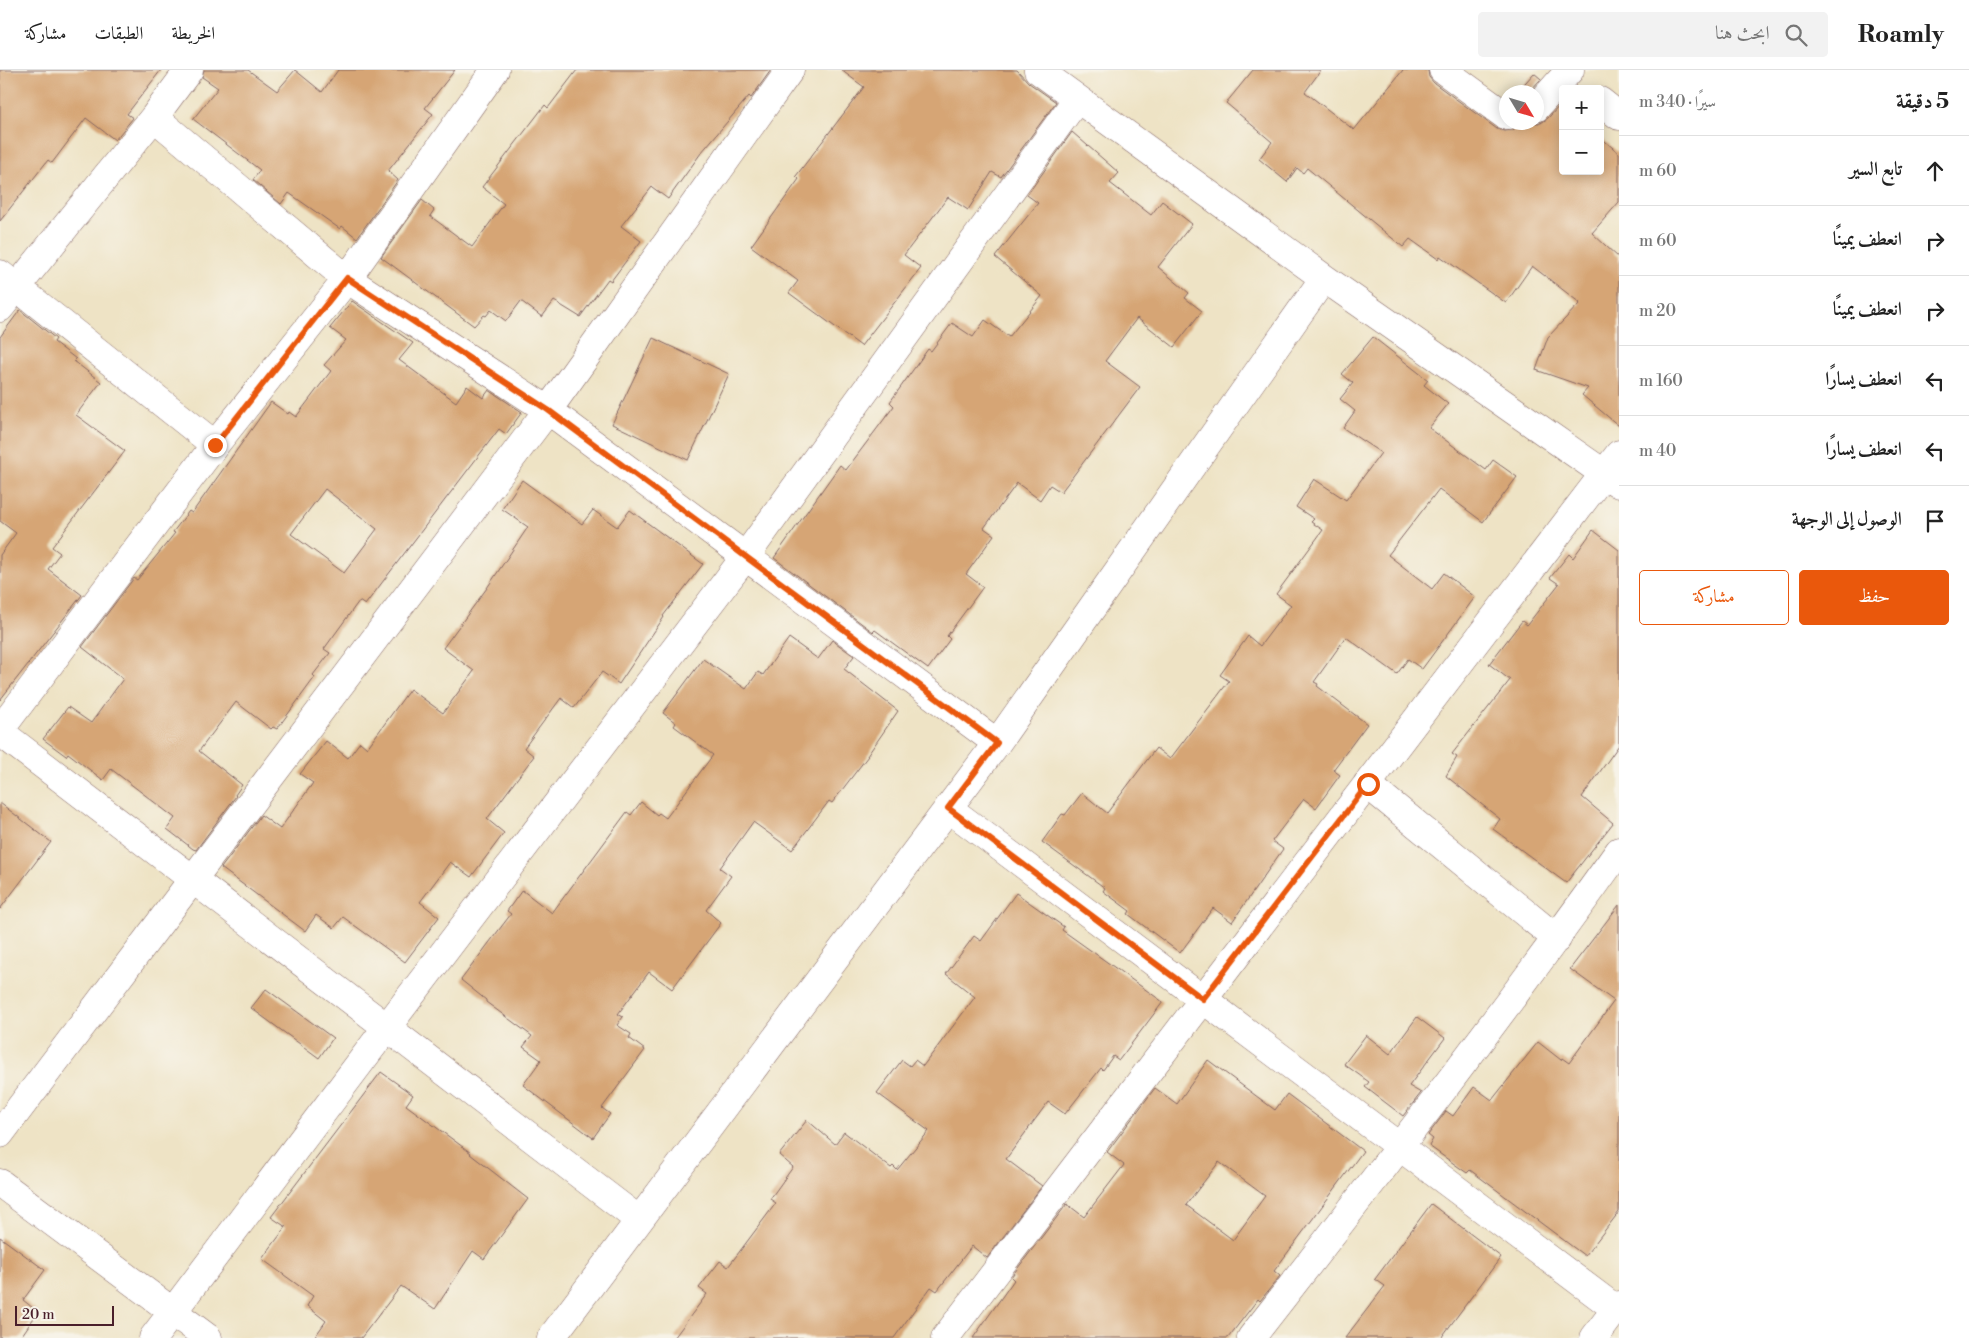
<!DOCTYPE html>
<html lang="ar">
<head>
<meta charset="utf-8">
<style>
	body { margin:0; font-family:"Libre Bodoni",Amiri,serif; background:#f2f2f2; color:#222; direction:rtl }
	.controls { position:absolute; right:15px; top:15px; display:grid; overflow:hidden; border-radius:5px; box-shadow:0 2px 12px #0003 }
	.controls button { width:45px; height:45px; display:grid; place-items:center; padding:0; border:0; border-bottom:1px solid #e0e0e0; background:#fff; color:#222; font:25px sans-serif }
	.compass { position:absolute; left:1499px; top:15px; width:45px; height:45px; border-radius:50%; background:#fff; box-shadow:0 2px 12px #0003; rotate:128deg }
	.scale { position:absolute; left:15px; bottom:12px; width:99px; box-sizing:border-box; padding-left:5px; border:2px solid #4a1f2b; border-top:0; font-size:14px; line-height:18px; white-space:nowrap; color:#4a1f2b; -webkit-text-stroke:4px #f7f3e8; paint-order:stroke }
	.stop { position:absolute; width:15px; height:15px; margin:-11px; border:4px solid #ea580c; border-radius:50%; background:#fff }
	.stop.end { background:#ea580c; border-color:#fff; box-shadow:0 1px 5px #0008 }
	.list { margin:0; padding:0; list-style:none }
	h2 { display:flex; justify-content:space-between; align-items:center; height:65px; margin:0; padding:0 20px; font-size:21px }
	h2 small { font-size:16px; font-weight:400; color:#767676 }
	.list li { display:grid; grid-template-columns:32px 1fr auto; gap:15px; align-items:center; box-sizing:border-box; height:70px; padding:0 20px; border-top:1px solid #e0e0e0 }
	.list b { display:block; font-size:19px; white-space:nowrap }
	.list em { font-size:16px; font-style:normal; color:#767676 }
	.actions { display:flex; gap:10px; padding:15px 20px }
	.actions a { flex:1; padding:11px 0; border:1px solid #ea580c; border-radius:5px; text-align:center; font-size:18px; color:#ea580c }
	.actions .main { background:#ea580c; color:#fff }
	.icon { flex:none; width:28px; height:28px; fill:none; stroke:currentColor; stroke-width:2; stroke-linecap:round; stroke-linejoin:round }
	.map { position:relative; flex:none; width:1619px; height:1268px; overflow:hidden; direction:ltr }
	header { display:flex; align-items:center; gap:30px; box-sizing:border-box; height:70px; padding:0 25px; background:#fff; border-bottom:1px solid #e0e0e0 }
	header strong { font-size:24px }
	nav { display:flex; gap:28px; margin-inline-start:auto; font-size:18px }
	.search { width:350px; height:45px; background:#f2f2f2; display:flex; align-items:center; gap:12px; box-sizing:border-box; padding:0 18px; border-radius:5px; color:#767676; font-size:19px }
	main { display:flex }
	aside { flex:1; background:#fff }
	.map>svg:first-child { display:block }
	.building { fill:#d6a574; fill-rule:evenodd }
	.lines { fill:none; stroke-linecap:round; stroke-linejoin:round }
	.minor-casing { stroke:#836461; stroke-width:29 }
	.minor { stroke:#fff; stroke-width:28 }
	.route { stroke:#ea580c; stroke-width:6 }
</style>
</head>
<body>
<header>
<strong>Roamly</strong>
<div class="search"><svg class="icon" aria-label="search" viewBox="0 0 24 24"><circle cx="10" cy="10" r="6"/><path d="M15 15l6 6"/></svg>ابحث هنا</div>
<nav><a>الخريطة</a><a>الطبقات</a><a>مشاركة</a></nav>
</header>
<main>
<aside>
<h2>5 دقيقة<small>سيرًا · 340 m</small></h2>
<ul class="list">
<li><svg class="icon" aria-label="ahead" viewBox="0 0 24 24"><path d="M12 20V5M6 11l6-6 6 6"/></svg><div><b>تابع السير</b></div><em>60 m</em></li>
<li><svg class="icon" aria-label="right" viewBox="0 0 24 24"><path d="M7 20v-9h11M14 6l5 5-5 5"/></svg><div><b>انعطف يمينًا</b></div><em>60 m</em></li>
<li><svg class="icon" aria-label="right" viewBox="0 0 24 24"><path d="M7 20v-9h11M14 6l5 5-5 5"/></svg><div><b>انعطف يمينًا</b></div><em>20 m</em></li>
<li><svg class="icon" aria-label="left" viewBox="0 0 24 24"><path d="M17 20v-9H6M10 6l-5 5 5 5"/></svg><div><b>انعطف يسارًا</b></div><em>160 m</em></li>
<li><svg class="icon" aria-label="left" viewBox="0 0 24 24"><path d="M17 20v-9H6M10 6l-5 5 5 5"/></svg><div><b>انعطف يسارًا</b></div><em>40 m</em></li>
<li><svg class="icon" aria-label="arrive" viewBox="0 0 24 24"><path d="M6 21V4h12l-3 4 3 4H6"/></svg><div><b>الوصول إلى الوجهة</b></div></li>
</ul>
<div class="actions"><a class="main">حفظ</a><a>مشاركة</a></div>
</aside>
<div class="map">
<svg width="1619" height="1268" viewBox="0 0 1619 1268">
	<rect width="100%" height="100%" fill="#f7f3e8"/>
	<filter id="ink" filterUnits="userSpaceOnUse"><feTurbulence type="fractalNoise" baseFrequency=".02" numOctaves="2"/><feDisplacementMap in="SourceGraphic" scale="10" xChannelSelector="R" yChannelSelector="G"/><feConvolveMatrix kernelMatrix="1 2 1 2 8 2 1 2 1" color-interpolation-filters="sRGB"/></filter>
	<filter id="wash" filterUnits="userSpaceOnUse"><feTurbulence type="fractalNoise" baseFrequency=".0096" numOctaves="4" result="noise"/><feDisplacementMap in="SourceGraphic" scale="20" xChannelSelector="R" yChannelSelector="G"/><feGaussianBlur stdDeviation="1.12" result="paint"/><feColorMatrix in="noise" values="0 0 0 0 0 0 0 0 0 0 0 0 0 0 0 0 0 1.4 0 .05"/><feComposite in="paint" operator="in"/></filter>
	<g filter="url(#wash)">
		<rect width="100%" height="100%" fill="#eee3c5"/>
		<g id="blocks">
			<!-- building -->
			<path class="building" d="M0,0H161L127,44L133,48L115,70L86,48L52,93L48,90L0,151Z
				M204,0H248L277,21L295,0L322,22L338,0H455L425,38L433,44L388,101L398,110L357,168L342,156L340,159L289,123L281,134L253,110L260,100L193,49L218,18L202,7Z
				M577,0H771L751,28L749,26L701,83L668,129L652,117L621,156L641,171L611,211L608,209L580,247L554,231L542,247L521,231L506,251L491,240L486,246L484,245L474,256L381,187L422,130L434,140L430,146L472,177L504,134L482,117L545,35L548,38Z
				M841,0H1017L1029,13L1056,32L1001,107L992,102L968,140L948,127L904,185L921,198L861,276L789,223L798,211L751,176L799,109L796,106L864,17Z
				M1253,0H1321L1305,22L1354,60L1403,0H1428L1429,7L1434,13L1497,59L1504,61L1513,60L1520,52L1541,53L1548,48L1563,32V101H1600V67L1619,83V132L1592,163L1619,188V356L1582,325L1588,318L1536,300L1548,267L1580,233L1532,196L1506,233L1440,186L1438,189L1410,169L1403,177L1307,98L1303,103L1297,98L1287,112L1259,89L1272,72L1226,33Z
				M1534,3L1541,9L1529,22H1517Z
				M1072,62L1119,103L1110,113L1151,145L1162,131L1192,154L1158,197L1189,223L1185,228L1202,241L1174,277L1137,248L1105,291L1140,317L1061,422L1050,415L1040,430L1017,413L984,458L994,465L966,504L983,517L947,566L950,569L928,599L875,560L873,562L774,488L840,395L846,400L894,336L890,332L928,279L931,281L952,253L973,267L985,250L1009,267L1042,226L995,187L1038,133L1027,125Z
				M352,231L413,273L399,290L456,332L467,316L483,328L489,320L522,342L506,364L499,359L365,535L359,531L324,579L330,583L313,605L315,607L277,659L273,657L271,659L236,632L199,681L242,715L235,725L236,726L196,780L193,779L167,759L175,748L111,699L103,710L68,683L66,686L43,669L68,637L91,653L123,609L82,577L134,508L137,510L175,463L173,462L189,441L192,443L271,332L288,344L289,342L296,347L331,301L324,295L346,270L330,258ZM325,419L377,459L344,503L291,464Z
				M20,240L56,269L54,272L76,289L74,291L101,312L76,345L125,381L52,477L60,483L48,499L82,525L0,630V485L16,463L0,451V267Z
				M1373,267L1428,310L1424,315L1448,334L1429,358L1486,400L1493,390L1517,407L1483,452L1439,419L1388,485L1432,519L1444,503L1475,527L1422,599L1408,589L1397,604L1346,567L1314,612L1318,614L1317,616L1367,654L1333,700L1340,705L1316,738L1304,729L1272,771L1283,779L1232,852L1213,838L1180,883L1128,844L1130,841L1103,821L1105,818L1042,772L1062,744L1065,745L1082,723L1107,743L1156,678L1170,689L1229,611L1220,605L1248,566L1260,576L1291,535L1276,524L1323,460L1311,452L1314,449L1296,437L1314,409L1346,430L1381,383L1343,358L1355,341L1340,329L1353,313L1342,304Z
				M653,268L729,304L688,390L612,354Z
				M522,410L582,454L593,440L617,457L630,440L703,494L663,546L664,547L619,614L602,602L574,638L561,628L524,678L534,686L487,749L504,763L471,807L450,792L420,832L439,847L405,892L343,847L334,858L316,845L305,861L221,798L261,745L280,759L313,713L300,704L326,671L348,688L360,672L367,678L410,619L443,643L474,601L443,578L487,518L528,457L502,439Z
				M1593,460L1619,480V675L1582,727L1613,753L1566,813L1493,759L1500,749L1446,706L1457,687L1452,684L1510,610L1489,594L1522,551L1527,555L1559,514L1550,508L1569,484L1573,488Z
				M789,568L818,589L832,570L854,586L844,599L898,641L867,686H868L832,733L829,731L792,780L753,752L720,798L731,806L706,840L721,853L672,919L649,902L618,944L623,947L617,955L631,964L629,968L645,980L602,1038L610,1044L593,1068L523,1015L541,990L523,977L532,966L486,932V930L461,910L511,844L507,841L522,820L552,843L627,742L631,745L641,732L657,745L659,743L666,748L713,685L674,656L676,653L663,643L703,589L746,619L758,602L763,605Z
				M0,733L51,772L0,839Z
				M1016,823L1064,857L1062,860L1163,932L1119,990L1113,986L1103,1000L1101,998L1065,1044L1048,1032L1006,1089L1042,1116L987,1188L972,1176L937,1221L931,1217L894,1268H674L707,1224L699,1218L720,1191L728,1197L776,1133L770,1129L793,1097L779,1085L807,1050L835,1074L844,1062L891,1098L893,1096L897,1100L929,1061L877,1023L902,990L910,996L915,990L923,996L975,927L946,904L974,866L981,871Z
				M1619,835V1142L1585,1186L1470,1100L1467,1103L1429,1076L1433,1069L1428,1065L1446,1041L1453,1046L1474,1017L1492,1030L1538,972L1561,990L1562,988L1569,993L1614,931L1570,899Z
				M266,919L333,968L319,988L251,938Z
				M1417,947L1445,968L1409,1016L1421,1023L1403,1046L1365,1017L1369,1012L1344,994L1366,965L1390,984Z
				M1208,990L1275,1040L1287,1024L1363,1081L1274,1201L1280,1206L1260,1231L1258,1229L1228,1268H973L1014,1210L1011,1207L1067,1134L1084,1147L1124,1095L1107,1082L1155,1018L1177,1034ZM1219,1092L1265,1126L1233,1170L1186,1135Z
				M381,1002L413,1025L406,1035L471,1083L470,1084L528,1129L484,1189L473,1181L435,1239L401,1216L361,1268H314L326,1251L307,1236L313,1226L262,1189L286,1157L271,1147Z
				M1431,1134L1501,1187L1441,1268H1345L1385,1216L1375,1209Z
				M0,1167L45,1200L23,1230L38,1242L20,1268H0Z"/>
		</g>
	</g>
	<g filter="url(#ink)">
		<use href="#blocks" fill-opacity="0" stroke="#836461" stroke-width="1"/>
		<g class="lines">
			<!-- minor casing -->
			<g class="minor-casing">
				<path id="minor" d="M1038,0L1324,208L1619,414
					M1443,0L1506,46
					M1600,31L1619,46
					M1536,38L1570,0
					M154,47L347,209L548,340L997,673
					M0,204L215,375
					M0,238L154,47L189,0
					M0,660L215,375L347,209L495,0
					M0,662L639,1150
					M1367,714L1557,869
					M948,738L1616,1239
					M0,1064L548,340L790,0
					M0,1113L208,1268
					M153,1268L387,957L745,487L1077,29
					M551,1268L997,673L1324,208
					M945,1268L1619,384
					M1251,1268C1376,1108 1501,947 1619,781
					M1594,1268L1619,1235"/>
			</g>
			<!-- minor -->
			<use href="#minor" class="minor"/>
		</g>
	</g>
	<g class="lines" filter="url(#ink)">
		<!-- route -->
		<path class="route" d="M215,375L347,208L548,340L997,673L948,738L1203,929L1368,714"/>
	</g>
</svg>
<div class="controls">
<button>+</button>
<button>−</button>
</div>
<svg class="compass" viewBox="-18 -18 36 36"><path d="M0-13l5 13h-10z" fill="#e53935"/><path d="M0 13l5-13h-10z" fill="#767676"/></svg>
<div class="scale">20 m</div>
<div class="stop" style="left:1368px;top:714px"></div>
<div class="stop end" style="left:215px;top:375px"></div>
</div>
</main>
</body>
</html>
